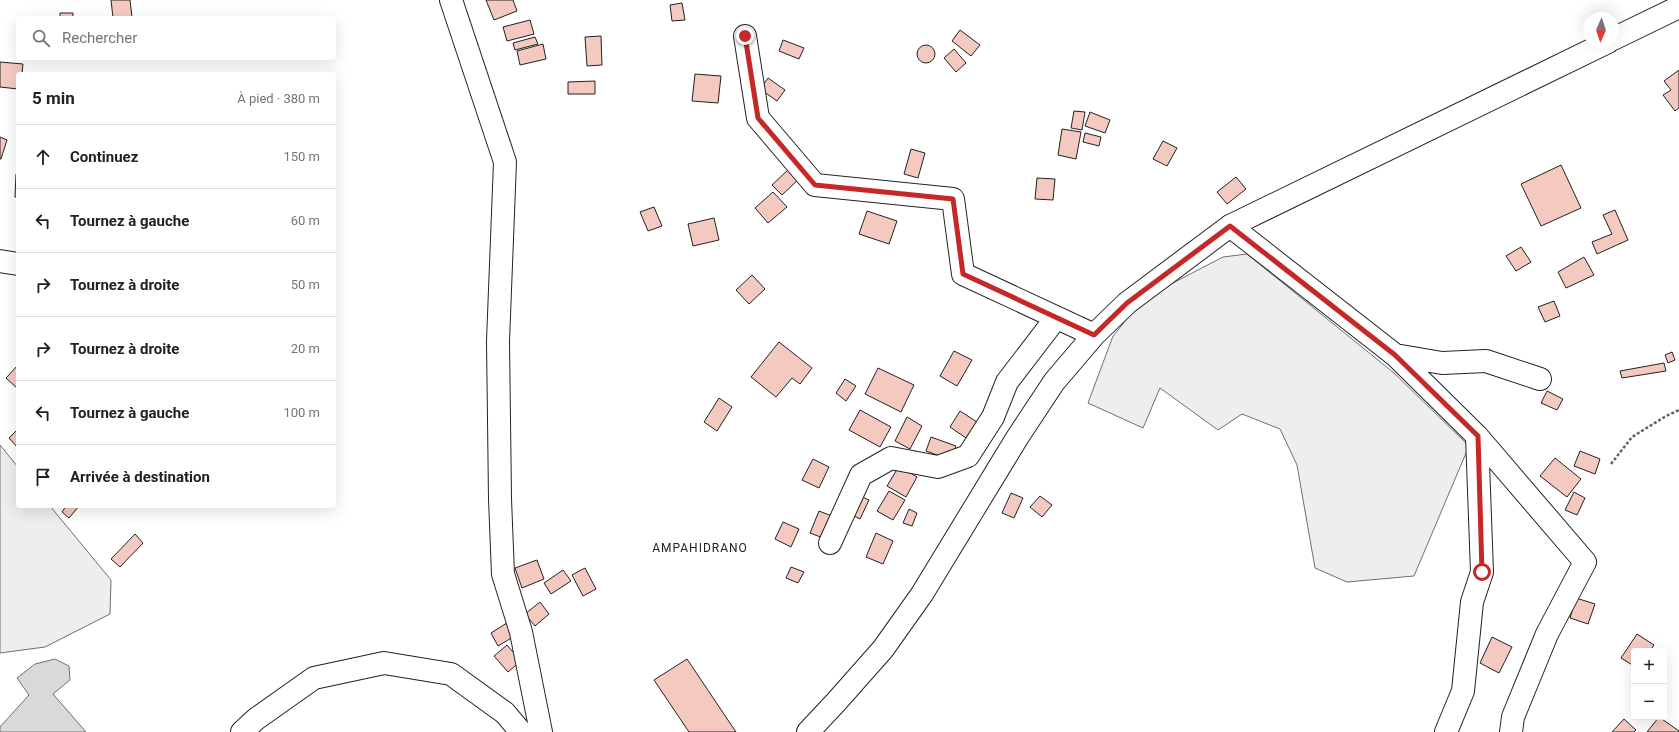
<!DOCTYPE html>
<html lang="fr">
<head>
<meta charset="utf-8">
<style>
	body { margin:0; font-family:Roboto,sans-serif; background:#f6f6f6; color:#202124 }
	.controls { position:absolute; right:12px; bottom:12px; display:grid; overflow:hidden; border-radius:4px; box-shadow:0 4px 16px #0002 }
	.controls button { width:36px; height:36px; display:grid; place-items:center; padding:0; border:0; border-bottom:1px solid #e0e0e0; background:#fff; color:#202124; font:20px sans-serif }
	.compass { position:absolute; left:1583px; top:12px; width:36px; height:36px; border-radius:50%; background:#fff; box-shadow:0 4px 16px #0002; rotate:183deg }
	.stop { position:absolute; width:12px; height:12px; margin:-9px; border:3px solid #c62828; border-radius:50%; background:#fff }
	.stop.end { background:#c62828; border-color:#fff; box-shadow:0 1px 4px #0008 }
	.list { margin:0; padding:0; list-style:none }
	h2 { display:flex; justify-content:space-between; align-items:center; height:52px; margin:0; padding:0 16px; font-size:17px }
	h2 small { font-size:13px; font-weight:400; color:#757577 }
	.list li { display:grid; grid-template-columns:26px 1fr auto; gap:12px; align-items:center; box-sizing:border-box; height:64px; padding:0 16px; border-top:1px solid #e0e0e0 }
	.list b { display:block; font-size:15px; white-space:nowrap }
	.list em { font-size:13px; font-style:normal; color:#757577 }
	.icon { flex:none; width:22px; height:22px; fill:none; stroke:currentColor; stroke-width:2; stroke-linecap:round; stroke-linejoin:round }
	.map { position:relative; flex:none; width:1679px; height:732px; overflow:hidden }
	.search { position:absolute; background:#fff; box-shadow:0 4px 16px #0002; left:16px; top:16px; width:320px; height:44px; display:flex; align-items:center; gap:10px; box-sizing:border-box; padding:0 14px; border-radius:4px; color:#757577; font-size:15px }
	.panel { position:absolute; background:#fff; box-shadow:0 4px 16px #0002; left:16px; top:72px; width:320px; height:436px; border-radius:4px }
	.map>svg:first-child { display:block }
	.green { fill:#eee; stroke:#6f6f6f }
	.water { fill:#d9d9d9; stroke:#6f6f6f }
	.building { fill:#f3c9c0; stroke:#222 }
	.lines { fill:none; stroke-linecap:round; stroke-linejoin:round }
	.minor-casing { stroke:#222; stroke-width:24 }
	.path { stroke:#646464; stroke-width:2.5; stroke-dasharray:3 2; stroke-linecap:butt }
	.minor { stroke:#fff; stroke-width:22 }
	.route { stroke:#c62828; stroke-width:5 }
	.labels { text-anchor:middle; stroke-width:3; stroke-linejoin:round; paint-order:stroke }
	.neighbourhood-label { font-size:12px; letter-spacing:1px; fill:#222; stroke:#fff }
</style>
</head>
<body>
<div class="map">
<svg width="1679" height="732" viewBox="0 0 1679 732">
	<rect width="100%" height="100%" fill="#fff"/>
	<!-- green -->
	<path class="green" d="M1247,254L1394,373L1469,446L1414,576L1347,582L1315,568L1297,465L1280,429L1242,414L1218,430L1160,388L1143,428L1088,403L1113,336L1144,298L1223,257Z
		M0,445L18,467V506H50L111,580L110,614L45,647L0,653Z"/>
	<!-- water -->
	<path class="water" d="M55,659L69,666L70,680L53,694L86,732H0V727L29,695L17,678L35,664Z"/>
	<!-- building -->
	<path class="building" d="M111,0H130L132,17L113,18Z
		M486,0H513L517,11L494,20Z
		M682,3L685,20L672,21L670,5Z
		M60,13H73V18H60Z
		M530,20L534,34L507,41L503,27Z
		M960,30L980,45L971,56L952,41Z
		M601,36L602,65L587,66L585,37Z
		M535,37L538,44L515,50L513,43Z
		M783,40L804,48L799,59L779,51Z
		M543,44L546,59L520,65L517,51Z
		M917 54a9 9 0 1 1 18 0a9 9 0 1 1-18 0Z
		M954,49L966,63L956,72L944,58Z
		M0,62L23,64L22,74H18V89L0,87Z
		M1679,70V108L1675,111L1663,95L1671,90L1664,81Z
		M695,74L721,76L718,103L692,101Z
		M768,78L785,90L777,101L760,89Z
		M595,81V94H568V82Z
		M1074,111L1085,112L1082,130L1071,128Z
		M1090,112L1110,120L1105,133L1085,126Z
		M1062,129L1081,132L1076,159L1058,155Z
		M1085,133L1101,137L1099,146L1083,142Z
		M0,137L7,140L1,159H0Z
		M1163,141L1177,148L1167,166L1153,159Z
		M911,149L925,153L918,178L904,174Z
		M1561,165L1581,208L1541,226L1521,184Z
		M789,169L799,179L782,195L772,185Z
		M16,174H18V197H15Z
		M1236,177L1246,189L1227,204L1217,192Z
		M1037,178L1055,179L1053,200L1035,199Z
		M773,192L787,207L768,223L755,208Z
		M654,207L662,226L648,231L640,212Z
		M1615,210L1628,240L1597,254L1592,242L1612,234L1603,215Z
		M867,211L897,221L889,244L859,234Z
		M714,218L719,240L693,246L688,224Z
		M1521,247L1531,262L1516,271L1506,256Z
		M1584,257L1594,275L1566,288L1558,272Z
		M752,275L765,289L749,304L736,290Z
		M1554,301L1560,316L1545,322L1538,307Z
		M779,342L812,368L800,384L792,378L776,397L751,377Z
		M954,351L972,360L957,386L940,376Z
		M1672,352L1675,360L1668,363L1665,355Z
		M1664,363L1666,371L1622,378L1620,371Z
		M18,365V389L6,378Z
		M878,368L914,385L901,412L865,394Z
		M845,379L856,386L846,401L836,393Z
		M1547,391L1563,399L1557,410L1541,403Z
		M719,398L732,407L717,431L704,422Z
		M860,410L891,427L880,447L849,430Z
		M960,411L977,422L966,438L950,427Z
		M907,417L922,426L910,449L895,441Z
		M18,429V448L9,438Z
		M931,437L956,446L951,460L926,451Z
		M1580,451L1600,459L1595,474L1574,466Z
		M1555,458L1581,479L1567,497L1540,476Z
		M813,459L829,467L819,488L802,480Z
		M899,466L917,477L906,497L887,486Z
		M889,491L905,500L893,520L877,511Z
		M1574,492L1585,498L1577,515L1565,510Z
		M1011,493L1023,498L1014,518L1002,513Z
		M858,495L869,500L860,519L848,513Z
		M1040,496L1052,505L1042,517L1030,507Z
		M66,506H79L69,518L62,512Z
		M909,509L917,513L912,526L903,523Z
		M819,511L832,516L823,538L810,533Z
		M783,522L799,529L791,547L775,539Z
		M876,533L893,541L883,564L866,557Z
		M135,534L143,543L120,567L111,559Z
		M537,560L544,579L522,588L515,568Z
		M791,567L804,572L798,583L786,578Z
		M585,568L596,589L583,596L572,575Z
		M563,570L571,581L551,594L544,583Z
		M1576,598L1595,604L1588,624L1570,618Z
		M540,602L549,614L535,626L525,614Z
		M510,621L518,634L498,646L491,633Z
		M1637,634L1654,645L1650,651H1634V666L1621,658Z
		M1492,637L1512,647L1499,673L1480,663Z
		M507,645L521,661L508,672L494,656Z
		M687,659L736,732H689L654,680Z
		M1659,717L1679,731V732H1647Z
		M1624,719L1636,730L1634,732H1612Z"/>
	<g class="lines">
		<!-- minor casing -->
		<g class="minor-casing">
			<path id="minor" d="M451,0L505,162L498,341L500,499L503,574L521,632L541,732
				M745,36L758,118L815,185L953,199L963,274L1094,335
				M1613,39L1679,7
				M1230,226L1395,355L1477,436L1585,562L1547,634L1513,717L1511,732
				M0,261L18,264
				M1395,355L1442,363L1486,361L1540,379
				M830,543L861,475L891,458L938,467L968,456L993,417L1007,382L1056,318
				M242,732L256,719L314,678L384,663L451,674L505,713L521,732
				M808,732L837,701L883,649L922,594L1017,438L1054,382L1094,335L1127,303L1230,226L1608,42
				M1446,732L1463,691L1472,602L1482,572L1477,436"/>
		</g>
		<!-- path -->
		<path class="path" d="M1611,464L1632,437L1666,416L1679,410"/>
		<!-- minor -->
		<use href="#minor" class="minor"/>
	</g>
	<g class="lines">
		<!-- route -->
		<path class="route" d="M745,36L758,118L815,185L953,199L963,274L1094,335L1127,303L1230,226L1395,355L1478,436L1482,572"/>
	</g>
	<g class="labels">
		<!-- neighbourhood labels -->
		<g class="neighbourhood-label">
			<text x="700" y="552">AMPAHIDRANO</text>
		</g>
	</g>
</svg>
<div class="controls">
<button>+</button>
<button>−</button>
</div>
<svg class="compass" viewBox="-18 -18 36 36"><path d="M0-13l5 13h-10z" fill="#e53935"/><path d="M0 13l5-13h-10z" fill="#757577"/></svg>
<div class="stop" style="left:1482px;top:572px"></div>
<div class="stop end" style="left:745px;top:36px"></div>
<div class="search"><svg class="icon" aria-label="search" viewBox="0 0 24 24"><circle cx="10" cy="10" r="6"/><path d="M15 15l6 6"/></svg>Rechercher</div>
<section class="panel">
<h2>5 min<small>À pied · 380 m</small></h2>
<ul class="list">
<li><svg class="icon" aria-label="ahead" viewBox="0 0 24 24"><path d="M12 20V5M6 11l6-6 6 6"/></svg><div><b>Continuez</b></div><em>150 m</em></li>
<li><svg class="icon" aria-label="left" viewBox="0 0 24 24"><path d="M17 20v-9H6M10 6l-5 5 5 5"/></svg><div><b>Tournez à gauche</b></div><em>60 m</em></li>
<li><svg class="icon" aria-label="right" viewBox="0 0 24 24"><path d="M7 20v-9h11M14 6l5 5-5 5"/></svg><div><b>Tournez à droite</b></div><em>50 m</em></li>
<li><svg class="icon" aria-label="right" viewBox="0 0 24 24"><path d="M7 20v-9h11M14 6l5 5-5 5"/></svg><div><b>Tournez à droite</b></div><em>20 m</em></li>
<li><svg class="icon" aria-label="left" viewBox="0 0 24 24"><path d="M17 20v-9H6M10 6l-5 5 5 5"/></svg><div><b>Tournez à gauche</b></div><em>100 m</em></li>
<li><svg class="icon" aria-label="arrive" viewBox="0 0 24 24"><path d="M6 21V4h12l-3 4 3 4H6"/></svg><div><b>Arrivée à destination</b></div></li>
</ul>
</section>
</div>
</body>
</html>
